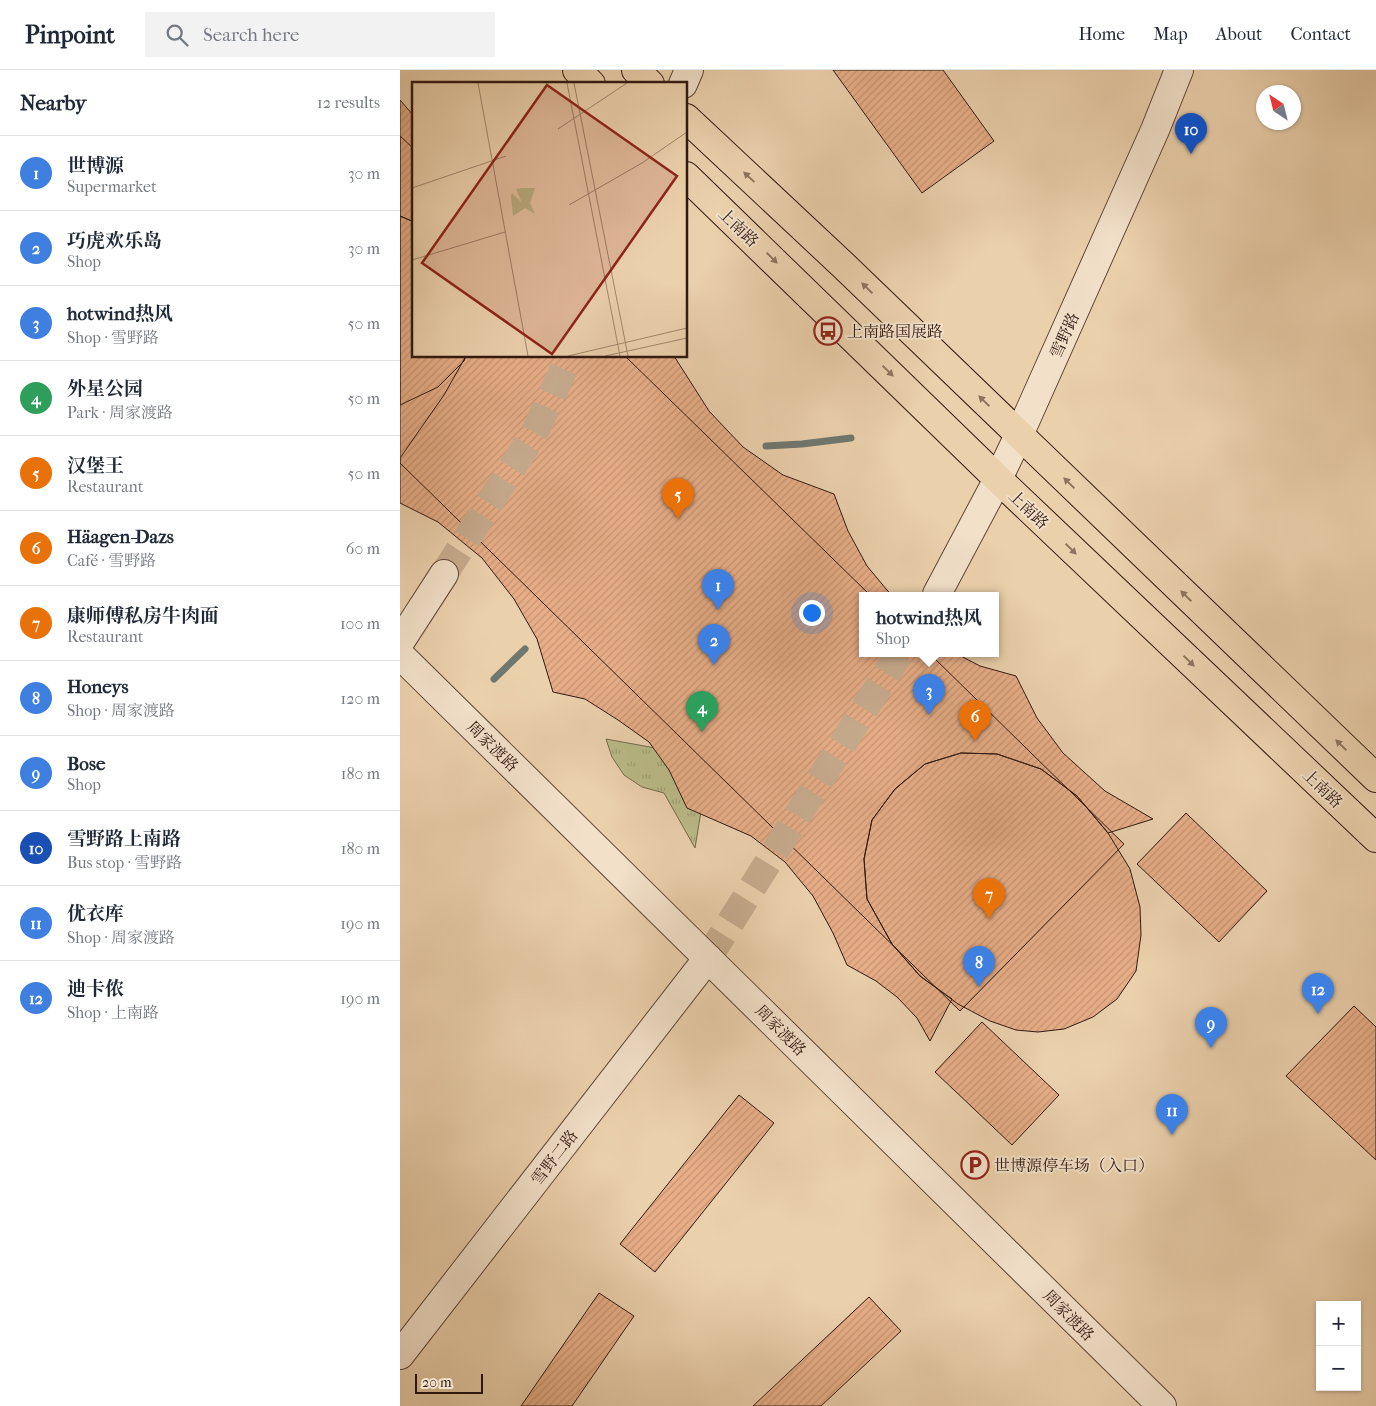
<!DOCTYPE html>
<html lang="en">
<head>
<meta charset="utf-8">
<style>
	body { margin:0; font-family:"IM FELL French Canon","Noto Serif SC",serif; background:#f2f2f3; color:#1f2937 }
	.controls { position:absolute; right:15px; bottom:15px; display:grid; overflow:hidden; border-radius:0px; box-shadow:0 1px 4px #0004 }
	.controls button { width:45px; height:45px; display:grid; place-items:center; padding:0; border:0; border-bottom:1px solid #e0e1e3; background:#fff; color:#1f2937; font:25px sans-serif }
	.compass { position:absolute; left:856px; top:15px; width:45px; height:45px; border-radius:50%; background:#fff; box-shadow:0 1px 4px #0004; rotate:325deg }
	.scale { position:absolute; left:15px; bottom:12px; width:68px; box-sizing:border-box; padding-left:5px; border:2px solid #301911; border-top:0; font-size:14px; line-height:18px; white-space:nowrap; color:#301911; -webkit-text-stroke:4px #f2e0c9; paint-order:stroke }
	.you { position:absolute; left:411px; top:542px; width:18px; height:18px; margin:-12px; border:4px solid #fff; border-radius:50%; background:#1a73e8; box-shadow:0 0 0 8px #1a73e833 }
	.badge { display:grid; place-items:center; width:32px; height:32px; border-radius:50%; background:#0b8043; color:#fff; font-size:16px; font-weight:700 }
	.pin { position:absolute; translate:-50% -41px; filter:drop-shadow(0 1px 2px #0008) }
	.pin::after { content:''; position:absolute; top:26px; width:18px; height:15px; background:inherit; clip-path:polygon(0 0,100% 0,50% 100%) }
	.popup { position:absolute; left:459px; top:522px; width:140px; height:65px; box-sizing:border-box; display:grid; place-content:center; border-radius:0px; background:#fff; filter:drop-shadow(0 1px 4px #0005); font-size:16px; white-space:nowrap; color:#747a83 }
	.popup b { font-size:19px; color:#1f2937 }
	.popup::after { content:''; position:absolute; left:50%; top:100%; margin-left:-10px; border:10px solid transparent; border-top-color:#fff }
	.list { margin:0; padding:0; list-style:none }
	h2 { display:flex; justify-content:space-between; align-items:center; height:65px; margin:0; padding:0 20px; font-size:21px }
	h2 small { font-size:16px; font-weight:400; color:#747a83 }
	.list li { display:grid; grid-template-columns:32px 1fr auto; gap:15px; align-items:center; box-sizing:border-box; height:75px; padding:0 20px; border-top:1px solid #e0e1e3 }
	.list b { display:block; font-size:19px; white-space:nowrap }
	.list p { margin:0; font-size:16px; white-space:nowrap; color:#747a83 }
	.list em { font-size:16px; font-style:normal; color:#747a83 }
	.icon { flex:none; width:28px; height:28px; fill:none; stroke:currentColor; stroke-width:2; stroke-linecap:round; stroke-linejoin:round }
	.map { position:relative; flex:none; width:976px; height:1336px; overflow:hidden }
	header { display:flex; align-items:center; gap:30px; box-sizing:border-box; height:70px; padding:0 25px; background:#fff; border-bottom:1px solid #e0e1e3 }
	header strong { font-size:24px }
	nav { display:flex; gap:28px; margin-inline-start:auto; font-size:18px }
	.search { width:350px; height:45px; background:#f2f2f3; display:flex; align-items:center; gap:12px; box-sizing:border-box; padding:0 18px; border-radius:0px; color:#747a83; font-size:19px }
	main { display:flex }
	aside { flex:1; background:#fff }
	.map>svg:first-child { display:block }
	.park { fill:url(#park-tufts); stroke:#756a4c }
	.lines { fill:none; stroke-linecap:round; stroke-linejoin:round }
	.stream { stroke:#6f776f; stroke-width:7 }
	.building { fill:url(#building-hatch); stroke:#301911 }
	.minor-tunnel { stroke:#c6ab8d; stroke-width:28; stroke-dasharray:28 14; stroke-linecap:butt }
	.minor-casing { stroke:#5f4738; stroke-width:30 }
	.major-casing { stroke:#301911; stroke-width:30 }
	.minor { stroke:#f2e0c9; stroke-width:28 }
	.major { stroke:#ebd0ac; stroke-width:28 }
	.oneway { fill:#8e745e }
	.labels { text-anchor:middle; stroke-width:4; stroke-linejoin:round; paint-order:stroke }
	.street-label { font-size:16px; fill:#301911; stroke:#f2e0c9 }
	.poi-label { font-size:16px; fill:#301911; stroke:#f2e0c9; text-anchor:start }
	.inset-road { fill:none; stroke:#a0876e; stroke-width:1 }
	.view { fill:#8f2418; fill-opacity:0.15; stroke:#8f2418; stroke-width:2.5 }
	.inset-edge { fill:none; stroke:#301911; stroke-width:2.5 }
</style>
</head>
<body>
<header>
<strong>Pinpoint</strong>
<div class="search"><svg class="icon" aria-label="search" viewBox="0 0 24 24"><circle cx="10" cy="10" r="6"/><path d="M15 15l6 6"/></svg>Search here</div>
<nav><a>Home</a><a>Map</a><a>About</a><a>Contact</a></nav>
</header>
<main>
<aside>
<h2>Nearby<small>12 results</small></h2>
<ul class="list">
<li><span class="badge" style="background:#3f7fe0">1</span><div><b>世博源</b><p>Supermarket</p></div><em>30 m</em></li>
<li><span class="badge" style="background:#3f7fe0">2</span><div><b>巧虎欢乐岛</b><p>Shop</p></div><em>30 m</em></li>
<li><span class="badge" style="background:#3f7fe0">3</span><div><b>hotwind热风</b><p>Shop · 雪野路</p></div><em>50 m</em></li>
<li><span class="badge" style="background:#2e9e5b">4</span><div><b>外星公园</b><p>Park · 周家渡路</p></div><em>50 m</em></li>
<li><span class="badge" style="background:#e8710a">5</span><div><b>汉堡王</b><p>Restaurant</p></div><em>50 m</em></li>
<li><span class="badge" style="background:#e8710a">6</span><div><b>Häagen-Dazs</b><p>Café · 雪野路</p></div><em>60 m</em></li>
<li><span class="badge" style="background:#e8710a">7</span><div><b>康师傅私房牛肉面</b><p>Restaurant</p></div><em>100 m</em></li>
<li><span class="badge" style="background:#3f7fe0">8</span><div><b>Honeys</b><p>Shop · 周家渡路</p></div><em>120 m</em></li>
<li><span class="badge" style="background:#3f7fe0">9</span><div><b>Bose</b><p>Shop</p></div><em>180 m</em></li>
<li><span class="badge" style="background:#1a4fb4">10</span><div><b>雪野路上南路</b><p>Bus stop · 雪野路</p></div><em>180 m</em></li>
<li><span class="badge" style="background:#3f7fe0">11</span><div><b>优衣库</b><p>Shop · 周家渡路</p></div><em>190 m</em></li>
<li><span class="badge" style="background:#3f7fe0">12</span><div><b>迪卡侬</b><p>Shop · 上南路</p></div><em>190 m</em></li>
</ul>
</aside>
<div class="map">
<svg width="976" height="1336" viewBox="0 0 976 1336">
	<defs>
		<pattern id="park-tufts" width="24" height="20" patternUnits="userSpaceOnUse" patternTransform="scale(1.25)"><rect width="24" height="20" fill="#babb88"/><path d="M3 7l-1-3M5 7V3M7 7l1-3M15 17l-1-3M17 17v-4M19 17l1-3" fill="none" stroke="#a0a074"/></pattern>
		<pattern id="building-hatch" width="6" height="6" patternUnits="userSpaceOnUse" patternTransform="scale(1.25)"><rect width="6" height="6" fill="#e7ae88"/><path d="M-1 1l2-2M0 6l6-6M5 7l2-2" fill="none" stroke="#c69574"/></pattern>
	</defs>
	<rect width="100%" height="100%" fill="#ebd0ac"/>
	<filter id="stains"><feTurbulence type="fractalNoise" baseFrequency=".004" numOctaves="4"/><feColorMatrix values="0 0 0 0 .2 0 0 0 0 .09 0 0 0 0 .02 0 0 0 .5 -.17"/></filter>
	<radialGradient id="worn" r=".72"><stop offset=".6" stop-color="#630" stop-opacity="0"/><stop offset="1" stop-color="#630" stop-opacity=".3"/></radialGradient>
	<!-- park -->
	<path class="park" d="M206,669L299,686L306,711L295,778L264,723L242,717L224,705L212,687Z"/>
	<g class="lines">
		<!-- stream -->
		<path class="stream" d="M366,376L402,374L451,368
			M94,609L125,579"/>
	</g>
	<!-- building -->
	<path class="building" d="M433,0H543L594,71L522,123Z
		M0,30L14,46V152L0,146Z
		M0,66L14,79V286H225L471,526H463V584H530L724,774L560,941L0,393Z
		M0,146L14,152V286H66L64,291L38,317L0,335Z
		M66,286H274L309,341L343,377L383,405L434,424L448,461L467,496L492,526H463V584H557L580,596L616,606L637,648L663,683L705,721L753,749L708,763L677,726L641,699L597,684L561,683L525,694L495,719L472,750L464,789L467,829L492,874L520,906L552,929L530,971L517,948L497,927L476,911L447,895L433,863L413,826L385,792L351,766L287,738L269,700L249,672L218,650L185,629L153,622L137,569L114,529L82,488L38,452L0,433V388L44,325Z
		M561,683L597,684L641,699L677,726L708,763L730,799L740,837L741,865L736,901L717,929L693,947L664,959L638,962L616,960L590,951L558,934L520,906L492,874L467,829L464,789L472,750L495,719L525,694Z
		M786,743L867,821L819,872L737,794Z
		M954,936L976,957V1090L886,1006Z
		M582,952L659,1025L612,1075L535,1002Z
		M339,1025L374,1053L255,1202L220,1174Z
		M199,1223L234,1246L172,1336H121Z
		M469,1227L501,1261L421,1336H353Z"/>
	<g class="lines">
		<!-- minor-tunnel -->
		<path class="minor-tunnel" d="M44,504L135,362L170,286
			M308,888L499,584"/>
		<!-- minor casing -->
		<g class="minor-casing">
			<path id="minor" d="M283,14L289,0
				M537,524L598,409L619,365L755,60L779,0
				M0,572L44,504
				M0,585L762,1336
				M0,1285L308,888"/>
		</g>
		<!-- major casing -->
		<g class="major-casing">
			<path id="major" d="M177,0L191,14
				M236,0L250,14
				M286,48L443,195L976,708
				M286,106L598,409L976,768"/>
		</g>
		<!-- minor -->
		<use href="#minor" class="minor"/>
		<!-- major -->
		<use href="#major" class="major"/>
	</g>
	<!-- one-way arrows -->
	<defs><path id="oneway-solid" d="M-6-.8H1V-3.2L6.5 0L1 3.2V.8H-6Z" transform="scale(1.25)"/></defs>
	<g class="oneway">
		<use href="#oneway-solid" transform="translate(349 107) rotate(-137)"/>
		<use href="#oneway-solid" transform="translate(372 188) rotate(44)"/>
		<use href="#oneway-solid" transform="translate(467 218) rotate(-136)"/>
		<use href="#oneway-solid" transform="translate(488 301) rotate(44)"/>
		<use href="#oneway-solid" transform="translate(584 331) rotate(-136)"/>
		<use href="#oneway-solid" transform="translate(669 413) rotate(-136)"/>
		<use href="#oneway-solid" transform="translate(671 479) rotate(44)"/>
		<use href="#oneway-solid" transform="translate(786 526) rotate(-136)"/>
		<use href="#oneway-solid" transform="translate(789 591) rotate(44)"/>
		<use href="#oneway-solid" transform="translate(941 675) rotate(-136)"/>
	</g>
	<!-- icons -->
	<defs>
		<g id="bus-ring" transform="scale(1.4375)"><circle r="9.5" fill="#f2e0c9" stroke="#8f2418" stroke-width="1.5"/><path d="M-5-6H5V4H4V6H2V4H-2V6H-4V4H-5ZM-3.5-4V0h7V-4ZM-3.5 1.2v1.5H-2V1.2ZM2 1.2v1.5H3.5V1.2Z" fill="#8f2418"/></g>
		<g id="parking-ring" transform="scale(1.4375)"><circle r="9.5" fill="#f2e0c9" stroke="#8f2418" stroke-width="1.5"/><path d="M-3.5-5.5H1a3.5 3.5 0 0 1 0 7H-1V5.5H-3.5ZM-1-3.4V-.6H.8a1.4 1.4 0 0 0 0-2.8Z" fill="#8f2418"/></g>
	</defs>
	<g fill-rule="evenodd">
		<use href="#bus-ring" x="428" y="261"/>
		<use href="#parking-ring" x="575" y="1095"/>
	</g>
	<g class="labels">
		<!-- street labels -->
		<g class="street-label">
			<text transform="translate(339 157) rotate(44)" y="6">上南路</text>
			<text transform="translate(664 265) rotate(-66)" y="6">雪野路</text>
			<text transform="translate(629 439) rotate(44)" y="6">上南路</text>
			<text transform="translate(93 676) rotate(44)" y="6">周家渡路</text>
			<text transform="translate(923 718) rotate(44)" y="6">上南路</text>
			<text transform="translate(381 960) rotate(45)" y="6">周家渡路</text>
			<text transform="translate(154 1087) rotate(-52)" y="6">雪野二路</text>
			<text transform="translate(669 1245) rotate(45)" y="6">周家渡路</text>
		</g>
		<!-- poi labels -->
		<g class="poi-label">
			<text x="447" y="267">上南路国展路</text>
			<text x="594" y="1101">世博源停车场（入口）</text>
		</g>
	</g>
	<!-- overview -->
	<g transform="translate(12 12)">
		<rect width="275" height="275" fill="#ebd0ac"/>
		<path d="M110,106H123L118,121L123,132L113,126L101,134L99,114L100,111L110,121L104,107Z" fill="#babb88"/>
		<path class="inset-road" d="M66,1L116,274M155,1L208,274M162,1L216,274M146,47L215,1M0,106L94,74M157,123L230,81L275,50M0,178L93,150M156,274L275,246M193,274L275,256"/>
		<path class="view" d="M135,3L265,94L140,272L10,181Z"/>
		<rect width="275" height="275" class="inset-edge"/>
	</g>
	<rect width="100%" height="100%" filter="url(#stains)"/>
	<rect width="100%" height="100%" fill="url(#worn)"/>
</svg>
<div class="controls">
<button>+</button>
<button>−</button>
</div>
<svg class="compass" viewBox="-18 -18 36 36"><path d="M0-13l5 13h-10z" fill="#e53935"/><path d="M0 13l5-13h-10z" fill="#747a83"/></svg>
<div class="scale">20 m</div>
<div class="you"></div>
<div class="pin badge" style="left:318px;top:540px;background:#3f7fe0">1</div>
<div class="pin badge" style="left:314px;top:595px;background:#3f7fe0">2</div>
<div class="pin badge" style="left:529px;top:645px;background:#3f7fe0">3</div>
<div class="popup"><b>hotwind热风</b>Shop</div>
<div class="pin badge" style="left:302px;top:662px;background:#2e9e5b">4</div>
<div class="pin badge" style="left:278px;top:449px;background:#e8710a">5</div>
<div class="pin badge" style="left:575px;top:671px;background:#e8710a">6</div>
<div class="pin badge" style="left:589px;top:849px;background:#e8710a">7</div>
<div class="pin badge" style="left:579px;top:917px;background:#3f7fe0">8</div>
<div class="pin badge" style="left:811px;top:978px;background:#3f7fe0">9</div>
<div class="pin badge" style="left:791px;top:84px;background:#1a4fb4">10</div>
<div class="pin badge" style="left:772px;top:1065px;background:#3f7fe0">11</div>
<div class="pin badge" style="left:918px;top:944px;background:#3f7fe0">12</div>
</div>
</main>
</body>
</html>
